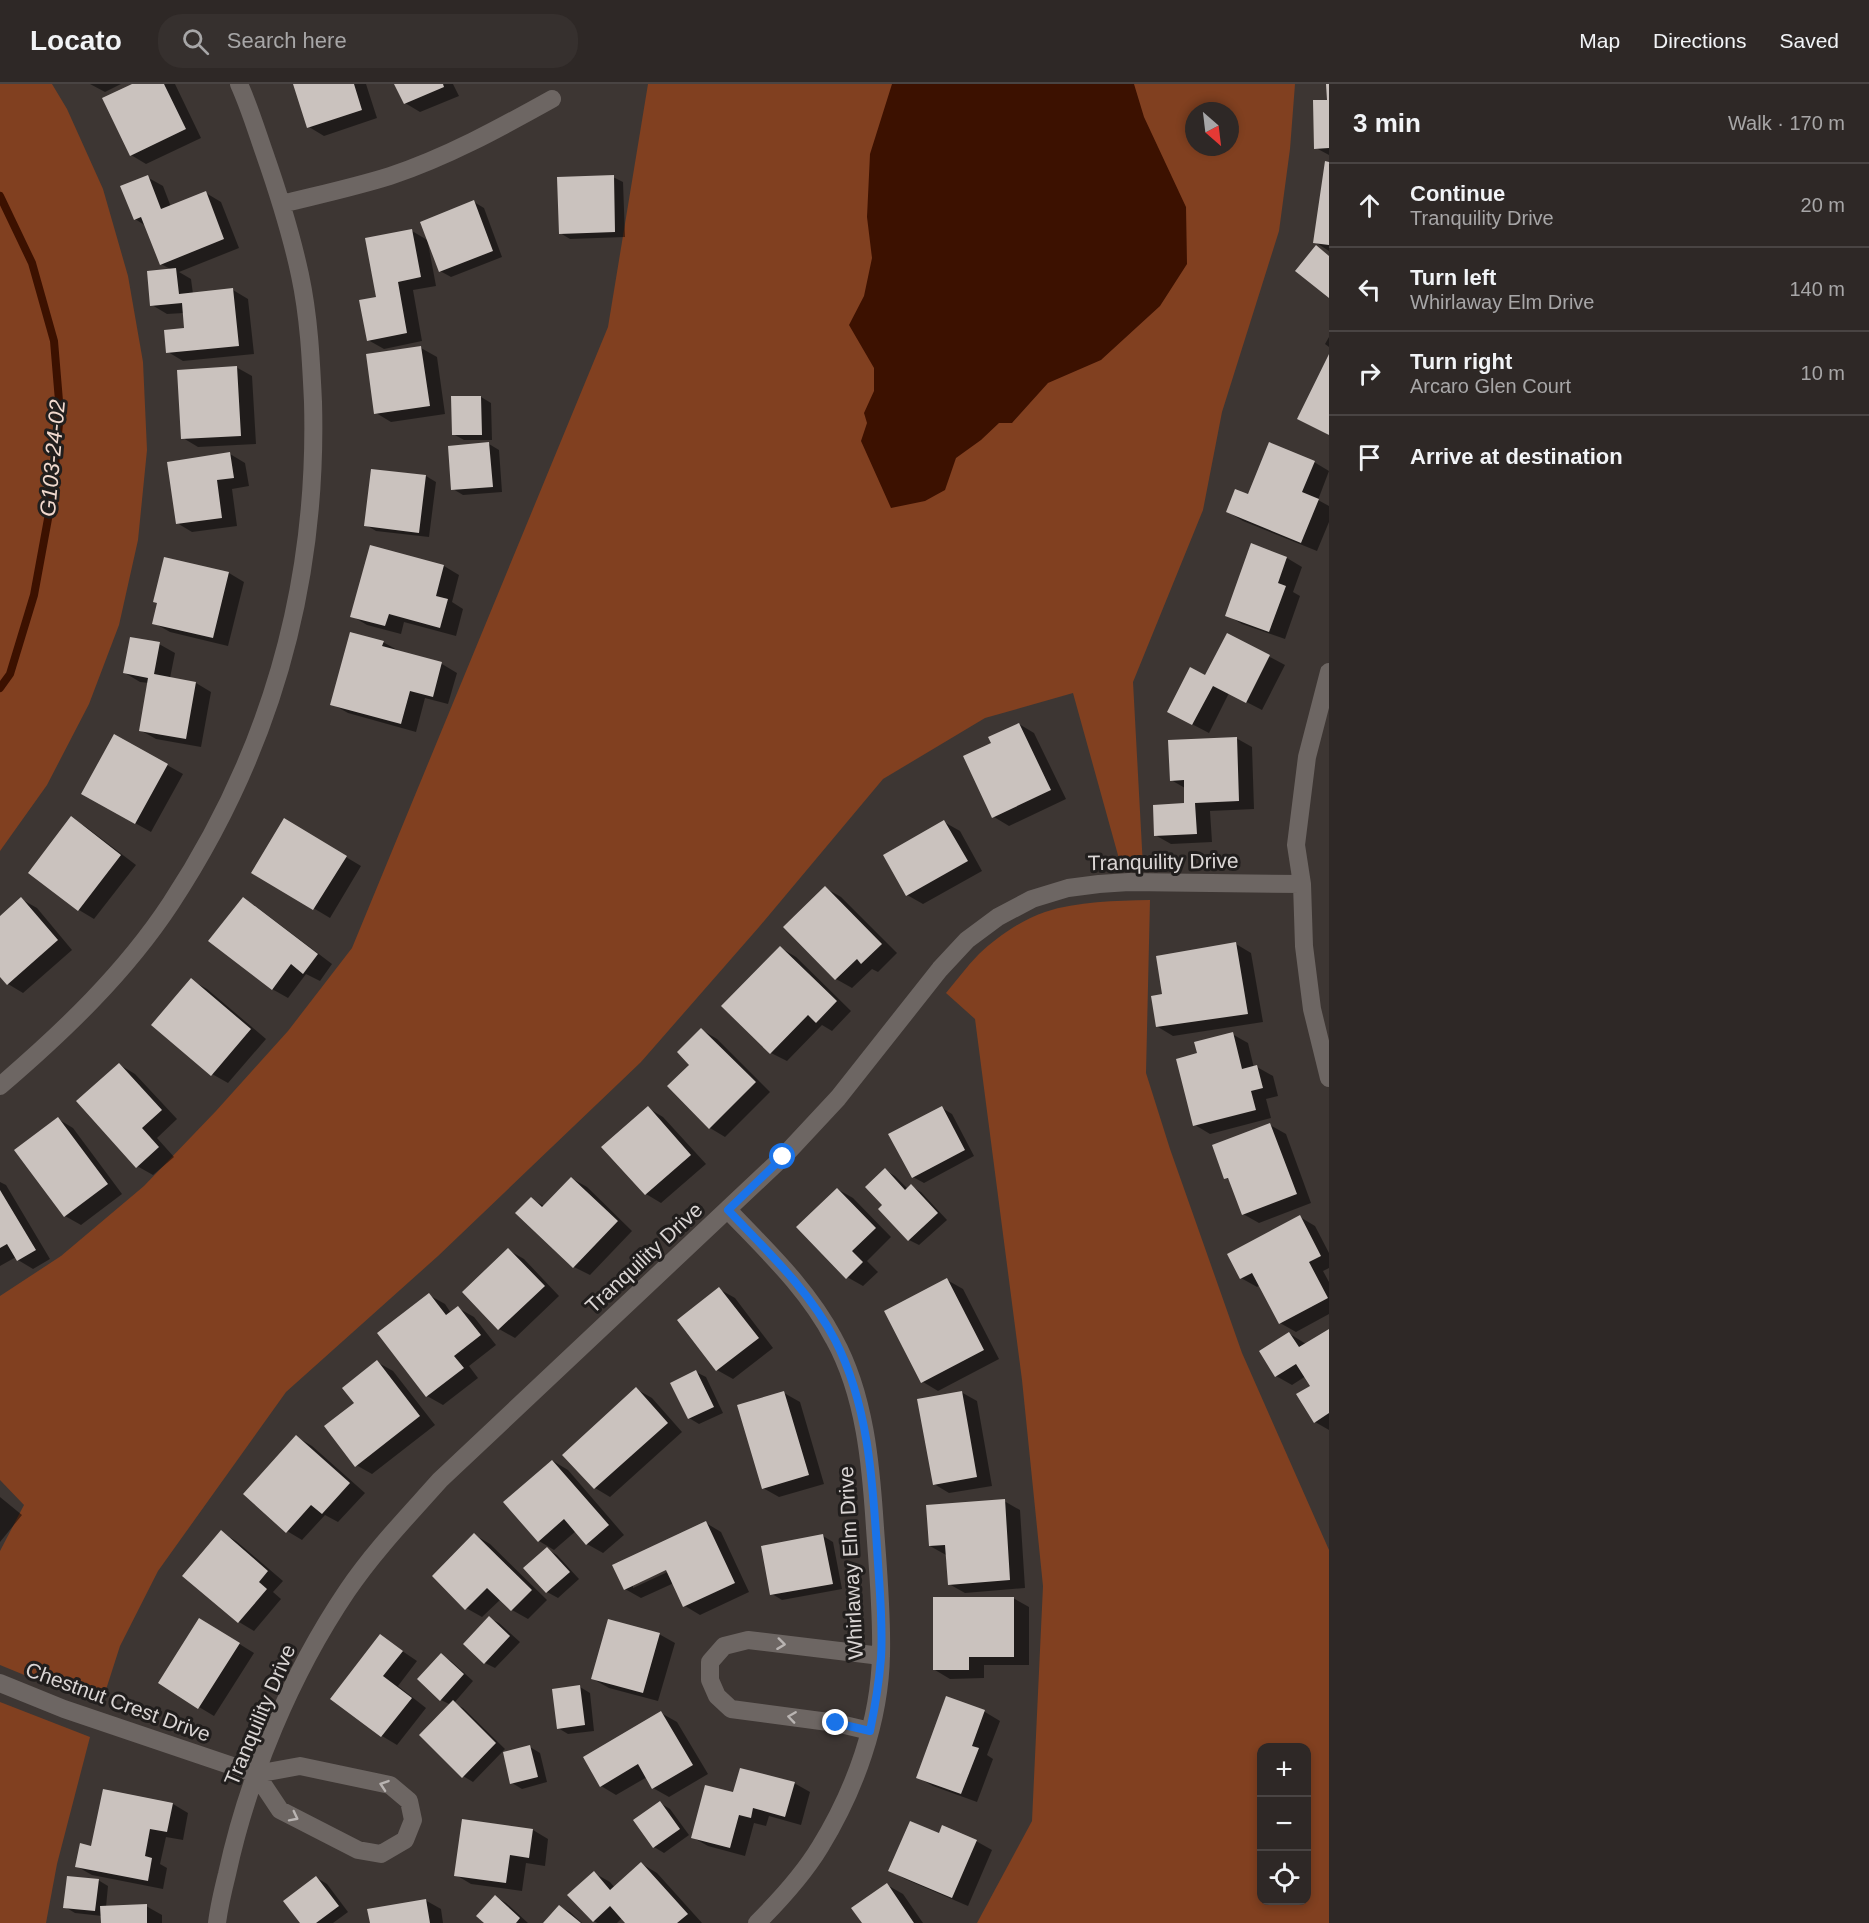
<!DOCTYPE html>
<html lang="en">
<head>
<meta charset="utf-8">
<style>
	body { margin:0; font-family:Arial,sans-serif; background:#36302e; color:#f1f3f6 }
	.controls { position:absolute; right:18px; bottom:18px; display:grid; overflow:hidden; border-radius:12px; box-shadow:0 3px 9px #0003 }
	.controls button { width:54px; height:54px; display:grid; place-items:center; padding:0; border:0; border-bottom:2px solid #494443; background:#2e2826; color:#f1f3f6; font:30px sans-serif }
	.compass { position:absolute; left:1185px; top:18px; width:54px; height:54px; border-radius:50%; background:#2e2826; box-shadow:0 3px 9px #0003; rotate:152deg }
	.stop { position:absolute; width:18px; height:18px; margin:-14px; border:4px solid #1a73e8; border-radius:50%; background:#fff }
	.stop.end { background:#1a73e8; border-color:#fff; box-shadow:0 2px 6px #0008 }
	.list { margin:0; padding:0; list-style:none }
	h2 { display:flex; justify-content:space-between; align-items:center; height:78px; margin:0; padding:0 24px; font-size:26px }
	h2 small { font-size:20px; font-weight:400; color:#a7a6a7 }
	.list li { display:grid; grid-template-columns:39px 1fr auto; gap:18px; align-items:center; box-sizing:border-box; height:84px; padding:0 24px; border-top:2px solid #494443 }
	.list b { display:block; font-size:22px; white-space:nowrap }
	.list p { margin:0; font-size:20px; white-space:nowrap; color:#a7a6a7 }
	.list em { font-size:20px; font-style:normal; color:#a7a6a7 }
	.icon { flex:none; width:33px; height:33px; fill:none; stroke:currentColor; stroke-width:2; stroke-linecap:round; stroke-linejoin:round }
	.map { position:relative; flex:none; width:1329px; height:1839px; overflow:hidden }
	header { display:flex; align-items:center; gap:36px; box-sizing:border-box; height:84px; padding:0 30px; background:#2e2826; border-bottom:2px solid #494443 }
	header strong { font-size:28px }
	nav { display:flex; gap:33px; margin-inline-start:auto; font-size:21px }
	.search { width:420px; height:54px; background:#36302e; display:flex; align-items:center; gap:15px; box-sizing:border-box; padding:0 21px; border-radius:24px; color:#a7a6a7; font-size:22px }
	main { display:flex }
	aside { flex:1; background:#2e2826 }
	.map>svg:first-child { display:block }
	.green { fill:#814020; fill-rule:evenodd }
	.water { fill:#3c1100 }
	.shadow { fill:#0007; fill-rule:evenodd }
	.lines { fill:none; stroke-linecap:round; stroke-linejoin:round }
	.stream { stroke:#3c1100; stroke-width:8 }
	.building { fill:#cac2be }
	.minor { stroke:#6d6663; stroke-width:18 }
	.oneway { stroke:#b9b4b2 }
	.route { stroke:#1a73e8; stroke-width:8 }
	.labels { text-anchor:middle; stroke-width:6; stroke-linejoin:round; paint-order:stroke }
	.street-label { font-size:21px; fill:#dad5d4; stroke:#211e1d }
	.water-label { font-size:22px; font-style:italic; fill:#f1d9ce; stroke:#211e1d }
</style>
</head>
<body>
<header>
<strong>Locato</strong>
<div class="search"><svg class="icon" aria-label="search" viewBox="0 0 24 24"><circle cx="10" cy="10" r="6"/><path d="M15 15l6 6"/></svg>Search here</div>
<nav><a>Map</a><a>Directions</a><a>Saved</a></nav>
</header>
<main>
<div class="map">
<svg width="1329" height="1839" viewBox="0 0 1329 1839">
	<rect width="100%" height="100%" fill="#3d3633"/>
	<!-- green -->
	<path class="green" d="M0,0H52L67,25L103,105L128,192L143,278L147,366L138,456L119,541L89,620L47,701L0,767Z
		M648,0H1295L1290,65L1279,147L1222,328L1203,426L1133,598L1143,783L1121,782L1073,609L985,634L883,695L759,843L641,978L438,1172L286,1308L158,1487L120,1562L102,1618L39,1597L0,1581V1467L24,1421L0,1396V1212L61,1172L144,1102L216,1027L288,947L352,864L608,243ZM1194,27H1230V63H1194Z
		M1150,816L1146,989L1170,1065L1242,1269L1329,1466V1839H977L1032,1737L1043,1502L1022,1296L975,935L946,909C957,896 967,882 979,870C997,853 1021,836 1045,828C1078,817 1115,817 1150,816ZM1262,1664H1306V1816H1262Z
		M0,1618L90,1653L57,1780L46,1839H0Z"/>
	<!-- water -->
	<path class="water" d="M892,0H1134L1144,33L1186,123L1187,180L1160,222L1101,276L1048,299L1012,339H999L981,356L956,374L945,406L925,417L891,424L861,357L867,339L864,329L874,307V284L849,241L864,212L872,174L867,133L870,70Z"/>
	<!-- shadow -->
	<path class="shadow" d="M90,0H121L105,8Z
		M135,0H175L201,54L146,80L131,71Z
		M295,0H366L377,34L324,52L309,43Z
		M396,0H453L459,12L420,28L405,19Z
		M1328,0H1329V71L1316,64L1329,17Z
		M1329,79V167L1315,158Z
		M147,93L163,102L171,123L206,109L221,118L239,164L179,188L191,195L193,210L233,206L248,215L254,270L183,277L168,268L186,245L184,229L167,230L152,221L172,186L161,180L146,142L135,135Z
		M613,93L623,98L625,153L570,155L560,149Z
		M474,118L484,124L502,173L451,193L440,187L430,159H428L436,202L413,206L422,257L384,265L368,256L378,214L412,147L429,157Z
		M1329,253V263L1325,260Z
		M421,264L437,273L445,330L391,338L376,329Z
		M236,283L252,292L256,360L198,363L183,354Z
		M481,313L491,319L492,356H464L453,350Z
		M489,360L499,366L502,408L463,411L453,405Z
		M230,370L245,379L249,402L232,405L237,442L192,448L177,439Z
		M1314,378L1329,387L1318,416L1329,422V438L1317,467L1243,437L1228,428L1249,412Z
		M373,386L426,392L436,398L429,453L376,447L366,441Z
		M1287,474L1302,483L1293,508L1300,512L1285,555L1242,540L1227,531Z
		M444,482L459,491L452,518L463,525L456,552L404,538L401,550L367,541L352,532Z
		M229,489L244,498L228,562L170,548L154,539Z
		M1228,551L1285,581L1262,626L1229,609L1209,649L1184,636Z
		M383,558L399,567L442,580L457,589L448,620L425,614L416,648L348,629L332,620Z
		M159,560L175,569L170,594L196,599L211,608L201,663L156,655L140,646L149,599L140,598L125,589Z
		M1019,640L1034,649L1066,715L1009,742L994,733L993,659Z
		M1236,654L1252,663L1254,725L1210,727L1212,758L1171,760L1155,751L1186,721L1185,704L1171,696Z
		M167,681L183,690L151,748L83,710Z
		M71,734L86,743L136,781L94,835L79,826Z
		M284,736L361,782L330,834L253,788Z
		M944,738L960,747L982,787L923,820L907,811Z
		M825,804L841,813L897,869L878,888L872,885L852,904L836,895L785,843Z
		M21,815L37,824L72,866L23,909L8,900L0,891V834Z
		M243,815L258,824L332,880L320,897L306,890L288,914L272,905Z
		M1236,860L1251,869L1263,938L1173,952L1158,943L1164,911Z
		M781,864L796,873L851,927L832,947L822,941L787,977L771,969Z
		M191,896L207,905L266,955L228,999L212,990Z
		M702,946L717,955L770,1008L725,1053L710,1044L691,981Z
		M1232,950L1248,959L1254,984L1257,983L1273,992L1278,1012L1266,1015L1271,1034L1210,1050L1195,1041L1199,970Z
		M120,981L135,990L177,1035L157,1054L174,1073L153,1091L137,1082Z
		M648,1024L663,1033L706,1080L661,1119L646,1110Z
		M942,1024L952,1030L974,1072L924,1099L913,1093L890,1051Z
		M58,1035L73,1044L122,1110L81,1141L65,1132Z
		M1270,1041L1286,1050L1311,1119L1259,1139L1243,1130L1232,1097L1226,1094Z
		M885,1086L895,1092L908,1105L911,1102L921,1108L947,1136L919,1161L909,1156L884,1122Z
		M571,1094L587,1103L632,1147L590,1191L574,1183L531,1115L544,1122Z
		M0,1098L6,1101L50,1175L33,1185L18,1176L16,1173L0,1182Z
		M837,1105L853,1114L891,1153L867,1177L878,1188L863,1202L847,1193Z
		M1300,1133L1315,1142L1329,1169V1184L1323,1187L1329,1198V1230L1296,1248L1280,1239L1260,1201L1257,1203L1241,1194Z
		M508,1166L524,1175L559,1212L515,1254L499,1245L464,1208Z
		M947,1196L963,1205L999,1275L938,1307L923,1298Z
		M719,1205L735,1214L773,1264L733,1295L717,1286Z
		M429,1211L445,1220L451,1229L458,1224L474,1233L496,1261L469,1282L478,1294L443,1321L427,1312L379,1250Z
		M1329,1246V1346L1315,1338L1312,1302L1306,1292L1292,1301L1276,1292L1290,1250L1306,1260Z
		M377,1278L393,1287L435,1341L372,1390L356,1381V1319Z
		M696,1288L706,1293L723,1329L699,1340L689,1334Z
		M636,1305L652,1314L682,1348L610,1413L595,1404Z
		M961,1308L977,1317L992,1402L949,1409L934,1400Z
		M784,1309L800,1318L824,1400L779,1413L763,1404Z
		M297,1353L312,1362L365,1409L338,1438L325,1431L302,1456L287,1447Z
		M553,1377L568,1386L624,1451L603,1469L587,1460L576,1447L554,1466L539,1457Z
		M0,1413L22,1431L0,1458Z
		M1004,1417L1020,1426L1025,1504L965,1509L949,1500L946,1471L930,1462Z
		M706,1439L721,1448L749,1508L700,1531L685,1522L674,1499L641,1514L625,1505ZM672,1482L674,1485L633,1504V1501Z
		M221,1448L236,1457L283,1497L273,1508L281,1515L254,1547L239,1538L184,1492Z
		M475,1451L490,1460L547,1516L528,1535L512,1526L501,1515L482,1533L466,1524Z
		M823,1452L833,1458L842,1505L782,1516L772,1510Z
		M547,1465L557,1471L579,1495L558,1514L547,1508L526,1484Z
		M1013,1514L1029,1523V1581H984V1594L950,1595L935,1586Z
		M489,1534L499,1539L520,1558L495,1584L485,1579Z
		M215,1545L254,1569L214,1632L199,1623Z
		M659,1550L675,1559L658,1617L609,1604L593,1595Z
		M380,1552L417,1577L398,1602L426,1624L397,1661L382,1652L333,1615Z
		M441,1571L451,1577L473,1597L454,1619L463,1624L505,1665L473,1698L463,1692L451,1621L441,1616Z
		M580,1603L590,1609L594,1647L568,1650L558,1644Z
		M947,1614L985,1628L1000,1637L987,1671L993,1675L977,1718L933,1702L917,1693Z
		M661,1629L677,1638L708,1690L669,1713L653,1704L647,1693L616,1711L601,1702Z
		M530,1663L540,1669L547,1698L522,1705L512,1699Z
		M794,1699L810,1708L801,1741L769,1732L766,1742L754,1739L745,1772L708,1762L692,1753L734,1710Z
		M660,1719L670,1725L689,1751L664,1769L654,1763Z
		M173,1720L188,1729L183,1756L166,1753L160,1780L167,1784L163,1805L92,1791L76,1782L93,1764Z
		M533,1746L548,1755L545,1782L526,1779L522,1807L471,1800L456,1791Z
		M976,1757L992,1766L968,1822L905,1795L890,1786Z
		M642,1780L657,1789L702,1839H627L622,1834L617,1839H597L594,1837V1789L610,1798L615,1804Z
		M317,1794L327,1800L348,1828L333,1839H302Z
		M98,1796L108,1802L106,1823L146,1822L162,1831V1839H102V1832L75,1829L65,1823Z
		M887,1801L903,1810L923,1839H864Z
		M496,1813L506,1819L528,1839H486Z
		M425,1816L441,1825L443,1839H371Z
		M560,1823L570,1828L582,1839H545Z"/>
	<g class="lines">
		<!-- stream -->
		<path class="stream" d="M0,112L32,179L54,257L60,329L52,413L34,511L10,590L0,604"/>
	</g>
	<!-- building -->
	<path class="building" d="M132,0H164L186,45L130,72L102,14Z
		M293,0H354L362,26L307,44Z
		M394,0H443L444,3L404,20Z
		M1326,0H1329V64L1314,65L1313,16H1327Z
		M1325,77L1329,78V161L1313,159Z
		M148,91L161,125L206,107L224,155L160,181L141,133L134,136L120,102Z
		M614,91L615,148L559,150L557,93Z
		M474,116L493,167L439,188L420,138Z
		M412,145L421,193L398,198L407,249L367,257L359,216L376,213L365,154Z
		M1316,161L1329,172V214L1295,187Z
		M176,184L179,210L233,204L239,262L166,269L164,246L184,244L182,219L150,222L147,187Z
		M421,262L430,322L374,330L366,270Z
		M1329,270V351L1297,335Z
		M237,282L241,352L181,355L177,286Z
		M451,312H481L482,351H452Z
		M489,358L493,403L451,406L448,362Z
		M1269,358L1315,377L1302,408L1319,415L1301,459L1226,428L1235,405L1248,410Z
		M230,368L234,394L217,396L222,434L176,440L167,378Z
		M371,385L426,391L419,449L364,442Z
		M1251,459L1287,473L1278,499L1286,502L1269,548L1225,532Z
		M370,461L444,481L436,512L448,515L440,544L389,530L385,542L350,533Z
		M164,473L229,488L213,554L152,540L157,519L153,518Z
		M350,548L384,557L382,562L442,578L433,613L410,607L401,640L330,621Z
		M1227,549L1270,571L1246,619L1213,602L1192,641L1167,628L1190,583L1205,591Z
		M130,553L160,558L154,590L196,598L186,655L139,647L148,594L123,589Z
		M1019,639L1051,706L992,734L963,672L991,659L988,653Z
		M114,650L168,680L135,740L81,710Z
		M1237,653L1239,717L1195,719L1197,750L1154,752L1153,721L1184,719V696L1170,697L1168,656Z
		M71,732L121,771L78,827L28,789Z
		M284,734L347,772L313,826L251,789Z
		M944,736L968,777L906,812L883,771Z
		M825,802L882,860L861,880L857,875L835,896L783,843Z
		M21,813L58,856L7,901L0,893V832Z
		M243,813L318,870L303,890L291,880L272,906L208,857Z
		M1236,858L1248,930L1156,943L1151,912L1162,910L1156,872Z
		M780,862L837,917L816,939L808,931L770,970L721,922Z
		M191,894L251,945L211,992L151,941Z
		M701,944L756,998L709,1045L667,1002L689,981L677,968Z
		M1233,948L1242,985L1257,981L1263,1004L1251,1007L1256,1026L1193,1042L1176,975L1197,969L1194,958Z
		M119,979L162,1026L142,1044L159,1063L136,1084L76,1017Z
		M648,1022L691,1071L645,1111L601,1063Z
		M942,1022L965,1066L912,1094L888,1050Z
		M58,1033L108,1100L64,1133L14,1066Z
		M1270,1039L1297,1110L1242,1131L1228,1094L1224,1095L1212,1061Z
		M885,1084L905,1106L911,1100L938,1129L908,1157L878,1125L882,1121L865,1103Z
		M571,1093L618,1137L573,1184L515,1129L531,1113L542,1123Z
		M837,1104L876,1144L852,1167L863,1178L846,1195L796,1143Z
		M0,1106L36,1166L17,1177L7,1160L0,1164Z
		M1300,1131L1321,1172L1309,1178L1328,1214L1279,1240L1252,1189L1240,1195L1227,1170Z
		M508,1164L545,1202L498,1246L462,1208Z
		M947,1194L984,1266L921,1299L884,1227Z
		M719,1203L759,1254L716,1287L677,1236Z
		M429,1209L446,1231L458,1222L481,1251L454,1272L464,1284L426,1313L377,1249Z
		M1329,1245V1329L1314,1339L1296,1310L1310,1302L1296,1280L1275,1293L1259,1267L1289,1248L1299,1263Z
		M377,1276L420,1332L355,1383L324,1342L354,1319L342,1304Z
		M696,1286L714,1323L688,1335L670,1299Z
		M636,1303L668,1339L594,1405L562,1371Z
		M784,1307L809,1391L762,1405L737,1321Z
		M962,1307L977,1393L933,1401L917,1315Z
		M296,1351L350,1399L322,1430L311,1421L286,1449L243,1410Z
		M552,1376L609,1441L586,1461L564,1435L538,1458L503,1418Z
		M1005,1415L1010,1496L948,1501L945,1461L929,1462L926,1421Z
		M706,1437L735,1499L683,1523L666,1486L624,1506L612,1481Z
		M221,1446L268,1487L259,1498L267,1505L238,1539L182,1492Z
		M474,1449L532,1506L511,1527L487,1504L465,1526L432,1492Z
		M823,1450L833,1500L770,1511L761,1462Z
		M547,1463L570,1488L546,1509L523,1484Z
		M933,1513H1014V1573H969V1586H933Z
		M489,1532L510,1552L484,1580L463,1560Z
		M199,1534L240,1559L198,1625L158,1599Z
		M608,1535L660,1549L643,1609L591,1595Z
		M380,1550L403,1567L383,1592L412,1614L381,1653L330,1615Z
		M441,1569L464,1590L440,1617L417,1595Z
		M580,1601L585,1641L557,1645L552,1605Z
		M946,1612L985,1626L972,1662L979,1664L961,1710L916,1694Z
		M453,1616L496,1659L462,1694L419,1651Z
		M661,1627L693,1681L652,1705L638,1680L600,1703L583,1673Z
		M530,1661L538,1693L510,1700L503,1668Z
		M740,1684L795,1698L785,1733L753,1724L751,1734L739,1731L730,1764L691,1754L705,1701L733,1708Z
		M103,1705L173,1719L167,1748L150,1745L145,1772L152,1774L148,1797L75,1783L80,1759L91,1762Z
		M660,1717L680,1745L653,1764L633,1736Z
		M462,1735L533,1745L529,1774L510,1771L506,1799L454,1792Z
		M910,1737L939,1749L942,1741L977,1756L952,1814L888,1787Z
		M641,1778L688,1830L677,1839H625L610,1822L593,1838L567,1811L594,1787L610,1806Z
		M67,1792L99,1795L95,1827L63,1824Z
		M316,1792L339,1822L316,1839H300L283,1817Z
		M887,1799L914,1839H862L851,1824Z
		M495,1811L520,1834L516,1839H484L476,1832Z
		M426,1815L430,1839H370L367,1825Z
		M147,1820V1839H101L100,1822Z
		M559,1821L581,1839H543Z"/>
	<g class="lines">
		<!-- minor -->
		<path class="minor" d="M282,120C318,111 355,103 390,92C447,73 500,44 552,15
			M1329,588L1307,673L1296,761L1302,800L1304,862L1312,925L1329,994
			M0,1002C63,948 125,889 171,819C270,668 318,500 313,318C311,276 309,233 300,191C291,149 278,108 264,68C256,45 249,22 239,0
			M728,1126C766,1166 808,1205 834,1255C865,1311 871,1381 875,1444C878,1486 882,1528 881,1570C880,1637 855,1706 820,1763C803,1791 780,1816 757,1839
			M0,1599L64,1625L256,1690L300,1682L390,1701L409,1717L413,1736L405,1756L381,1770L358,1766L280,1726L256,1690
			M870,1647L836,1639L731,1625L717,1612L710,1596V1578L724,1562L748,1556L881,1572
			M217,1839C219,1823 223,1806 227,1790C248,1693 291,1590 347,1507C374,1467 408,1432 440,1396L783,1073L838,1014L940,885L967,856L998,833L1032,815L1068,804L1099,800L1129,798L1302,800"/>
	</g>
	<!-- one-way arrows -->
	<defs><path id="oneway-chevron" d="M-2-3.5L2.5 0L-2 3.5" fill="none" stroke-width="1.6" stroke-linecap="round" stroke-linejoin="round" transform="scale(1.5)"/></defs>
	<g class="oneway">
		<use href="#oneway-chevron" transform="translate(781 1560) rotate(7)"/>
		<use href="#oneway-chevron" transform="translate(792 1633) rotate(-172)"/>
		<use href="#oneway-chevron" transform="translate(384 1701) rotate(-161)"/>
		<use href="#oneway-chevron" transform="translate(294 1733) rotate(27)"/>
	</g>
	<g class="lines">
		<!-- route -->
		<path class="route" d="M783,1073L728,1126C766,1166 809,1206 835,1256C870,1324 873,1404 878,1479C880,1510 883,1543 881,1574C879,1599 875,1623 870,1647L836,1639"/>
	</g>
	<g class="labels">
		<!-- street labels -->
		<g class="street-label">
			<text transform="translate(1163 778) rotate(-1)" y="7">Tranquility Drive</text>
			<text transform="translate(644 1174) rotate(-43)" y="7">Tranquility Drive</text>
			<text transform="translate(851 1479) rotate(-93)" y="7">Whirlaway Elm Drive</text>
			<text transform="translate(118 1618) rotate(20)" y="7">Chestnut Crest Drive</text>
			<text transform="translate(260 1631) rotate(-67)" y="7">Tranquility Drive</text>
		</g>
		<!-- water labels -->
		<g class="water-label">
			<text transform="translate(52 374) rotate(-85)" y="8">G103-24-02</text>
		</g>
	</g>
</svg>
<div class="controls">
<button>+</button>
<button>−</button>
<button><svg class="icon" aria-label="locate" viewBox="0 0 24 24"><circle cx="12" cy="12" r="6"/><path d="M12 2v4M12 18v4M2 12h4M18 12h4"/></svg></button>
</div>
<svg class="compass" viewBox="-18 -18 36 36"><path d="M0-13l5 13h-10z" fill="#e53935"/><path d="M0 13l5-13h-10z" fill="#a7a6a7"/></svg>
<div class="stop" style="left:783px;top:1073px"></div>
<div class="stop end" style="left:836px;top:1639px"></div>
</div>
<aside>
<h2>3 min<small>Walk · 170 m</small></h2>
<ul class="list">
<li><svg class="icon" aria-label="ahead" viewBox="0 0 24 24"><path d="M12 20V5M6 11l6-6 6 6"/></svg><div><b>Continue</b><p>Tranquility Drive</p></div><em>20 m</em></li>
<li><svg class="icon" aria-label="left" viewBox="0 0 24 24"><path d="M17 20v-9H6M10 6l-5 5 5 5"/></svg><div><b>Turn left</b><p>Whirlaway Elm Drive</p></div><em>140 m</em></li>
<li><svg class="icon" aria-label="right" viewBox="0 0 24 24"><path d="M7 20v-9h11M14 6l5 5-5 5"/></svg><div><b>Turn right</b><p>Arcaro Glen Court</p></div><em>10 m</em></li>
<li><svg class="icon" aria-label="arrive" viewBox="0 0 24 24"><path d="M6 21V4h12l-3 4 3 4H6"/></svg><div><b>Arrive at destination</b></div></li>
</ul>
</aside>
</main>
</body>
</html>
